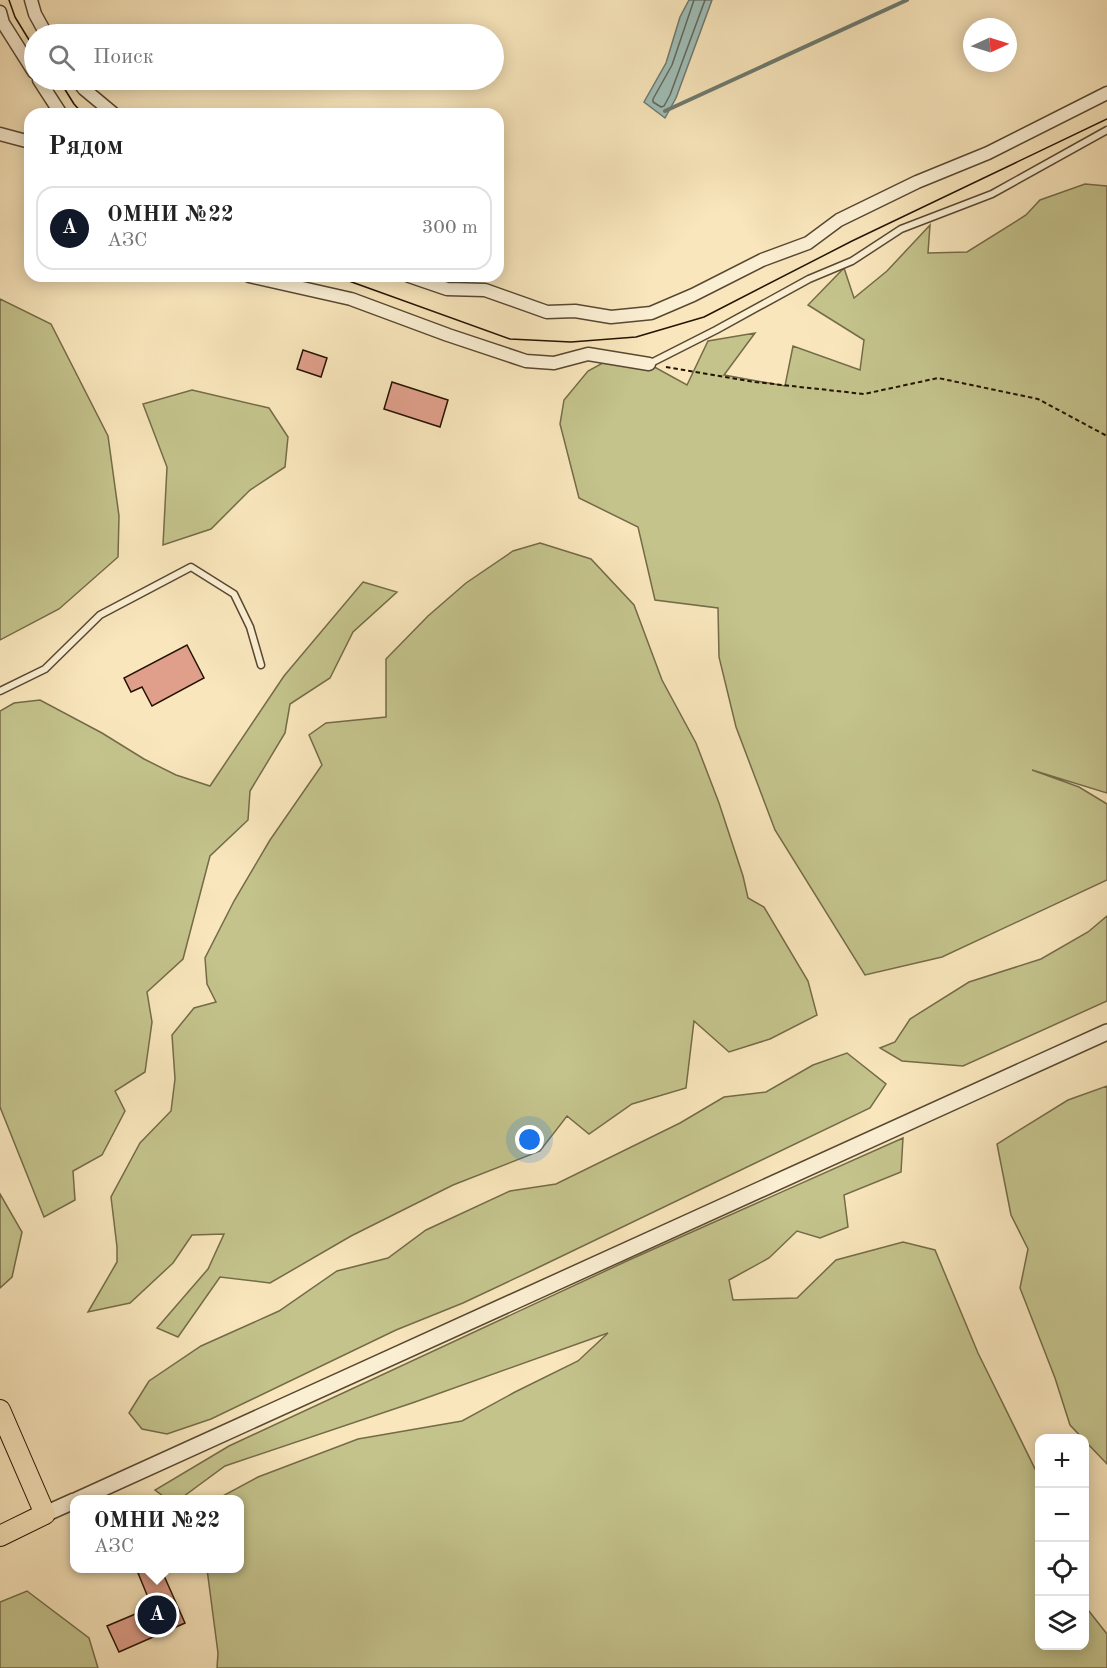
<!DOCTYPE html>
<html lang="ru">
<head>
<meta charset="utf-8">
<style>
	body { margin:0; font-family:"Old Standard TT",serif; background:#f2f2f2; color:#222 }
	.controls { position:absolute; right:18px; bottom:18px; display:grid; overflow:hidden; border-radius:12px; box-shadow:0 3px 15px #0003 }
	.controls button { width:54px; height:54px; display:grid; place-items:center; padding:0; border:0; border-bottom:2px solid #e0e0e0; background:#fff; color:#222; font:30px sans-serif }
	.compass { position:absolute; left:963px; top:18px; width:54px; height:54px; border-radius:50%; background:#fff; box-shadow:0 3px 15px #0003; rotate:86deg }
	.you { position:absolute; left:530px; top:1140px; width:21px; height:21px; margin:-15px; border:4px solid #fff; border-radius:50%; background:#1a73e8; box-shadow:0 0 0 9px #1a73e833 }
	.badge { display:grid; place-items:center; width:39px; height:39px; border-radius:50%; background:#111827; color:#fff; font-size:20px; font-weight:700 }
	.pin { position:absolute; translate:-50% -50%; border:3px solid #fff; box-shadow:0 2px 6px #0006 }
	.popup { position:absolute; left:70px; top:1495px; width:174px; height:78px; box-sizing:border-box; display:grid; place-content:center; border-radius:12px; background:#fff; filter:drop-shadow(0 2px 4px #0005); font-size:20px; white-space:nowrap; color:#767676 }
	.popup b { font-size:22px; color:#222 }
	.popup::after { content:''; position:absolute; left:50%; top:100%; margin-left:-12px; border:12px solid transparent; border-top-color:#fff }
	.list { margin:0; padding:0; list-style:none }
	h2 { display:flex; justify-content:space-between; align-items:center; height:78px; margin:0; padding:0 24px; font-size:26px }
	h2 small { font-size:20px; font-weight:400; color:#767676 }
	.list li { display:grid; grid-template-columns:39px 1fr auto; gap:18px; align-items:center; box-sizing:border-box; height:84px; margin:0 12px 12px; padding:0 12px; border:2px solid #e0e0e0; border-radius:18px }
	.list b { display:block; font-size:22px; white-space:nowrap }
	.list p { margin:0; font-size:20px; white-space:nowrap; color:#767676 }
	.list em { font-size:20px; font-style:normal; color:#767676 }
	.icon { flex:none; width:33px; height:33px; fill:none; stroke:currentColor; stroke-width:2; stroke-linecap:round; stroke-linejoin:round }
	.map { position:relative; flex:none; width:1107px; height:1668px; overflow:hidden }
	.search { position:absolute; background:#fff; box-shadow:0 3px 15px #0003; left:24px; top:24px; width:480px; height:66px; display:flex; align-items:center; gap:15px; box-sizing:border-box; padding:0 21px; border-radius:33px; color:#767676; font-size:22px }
	.panel { position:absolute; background:#fff; box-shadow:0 3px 15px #0003; left:24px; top:108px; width:480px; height:174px; border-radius:18px }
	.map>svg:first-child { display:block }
	.green { fill:#c4c38c; stroke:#746b48; stroke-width:1.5 }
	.water { fill:#9fbeb7; stroke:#6d7a6f; stroke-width:1.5 }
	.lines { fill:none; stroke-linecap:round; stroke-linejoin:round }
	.shore { stroke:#61685d; stroke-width:1.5 }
	.stream { stroke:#6d7a6f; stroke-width:4 }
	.building { fill:#e09f8b; stroke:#231303; stroke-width:1.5 }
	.service-casing { stroke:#584831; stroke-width:9 }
	.minor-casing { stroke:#584831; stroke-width:15 }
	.tertiary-casing { stroke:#584831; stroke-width:18 }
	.primary-casing { stroke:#231303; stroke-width:22 }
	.path { stroke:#231303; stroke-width:2; stroke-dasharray:4.5 3; stroke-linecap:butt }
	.service { stroke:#fbefd3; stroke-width:6 }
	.minor { stroke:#fbefd3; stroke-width:12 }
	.tertiary { stroke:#fbefd3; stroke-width:15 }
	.primary { stroke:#f9e6bc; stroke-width:20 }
	.tram { stroke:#231303; stroke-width:1.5 }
</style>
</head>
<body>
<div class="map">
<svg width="1107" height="1668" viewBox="0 0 1107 1668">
	<rect width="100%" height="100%" fill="#f9e6bc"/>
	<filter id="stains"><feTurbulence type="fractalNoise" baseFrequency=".00333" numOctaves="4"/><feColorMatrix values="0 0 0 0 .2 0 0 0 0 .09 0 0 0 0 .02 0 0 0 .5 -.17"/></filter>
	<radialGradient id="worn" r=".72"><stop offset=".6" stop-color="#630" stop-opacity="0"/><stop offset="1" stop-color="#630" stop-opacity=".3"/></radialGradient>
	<!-- green -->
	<path class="green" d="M1085,184L1107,186V793L1032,770L1079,787L1107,804V880L942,957L865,975L775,830L736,727L719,657L718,608L655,600L638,527L579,498L560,424L564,400L588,371L619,354L649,364L687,385L708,341L755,333L724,375L785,386L793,346L860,370L864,340L808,305L844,268L854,298L887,271L930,225L928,253L967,252L1026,215L1040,200Z
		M0,299L51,324L108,436L119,516L118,557L59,609L0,640Z
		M192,390L269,408L288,437L285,467L250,490L211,529L163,545L167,467L143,404Z
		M540,543L591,559L634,605L662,680L696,743L719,803L743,876L748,898L764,907L808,981L817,1015L770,1039L729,1052L694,1021L686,1088L632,1104L589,1134L567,1116L540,1151L453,1185L351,1236L270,1283L220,1277L178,1337L157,1328L208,1269L224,1234L192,1235L173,1263L130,1303L88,1312L117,1262V1247L111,1197L140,1143L171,1111L175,1079L172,1035L194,1008L216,1002L207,984L205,958L234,901L270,840L322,765L309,735L326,723L386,717V659L428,616L466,583L513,551Z
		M363,582L397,592L353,632L330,678L290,704L285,733L250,791L248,820L210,856L183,959L147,992L152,1022L145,1072L115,1091L125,1111L102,1155L73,1171L75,1200L44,1217L0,1107V711L14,703L40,700L102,733L144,759L176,775L210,786L284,676Z
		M1107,916V1001L963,1066L902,1061L880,1048L895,1042L910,1019L969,982L1041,959L1088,932Z
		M847,1053L886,1084L870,1108L533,1270L463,1303L396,1330L211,1419L167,1434L142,1429L129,1413L149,1381L201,1346L279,1311L337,1271L388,1258L426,1230L510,1191L556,1184L680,1123L724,1097L766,1092L813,1065Z
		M1107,1086V1464L1070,1425L1055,1378L1020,1288L1028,1249L1011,1215L997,1144L1068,1100Z
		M903,1138L901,1172L844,1195L848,1227L820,1238L797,1231L769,1258L729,1280L733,1300L797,1298L836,1260L903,1242L935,1250L978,1353L1039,1477L1040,1646H1084L1085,1606L1107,1634V1668H217L218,1653L207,1569L240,1568V1500L217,1499L258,1477L358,1439L462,1421L515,1392L578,1361L608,1333L415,1402L225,1466L180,1499H167L155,1490L229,1446L629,1260Z
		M0,1194L22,1232L12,1277L0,1288Z
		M27,1591L89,1638L98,1668H0V1602Z"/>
	<!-- water -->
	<path class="water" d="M689,0H712L676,98L665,118L644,102L666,63L680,17Z"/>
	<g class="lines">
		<!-- shore -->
		<path class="shore" d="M694,0L672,65L653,99V102L661,107L664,106L670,95L705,0"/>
		<!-- stream -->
		<path class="stream" d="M665,111L907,0"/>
	</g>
	<!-- building -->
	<path class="building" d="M303,350L327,358L321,377L297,369Z
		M392,382L448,400L440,427L384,409Z
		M187,645L204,678L152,706L142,687L131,692L124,678Z
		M149,1569H161L185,1623L119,1652L107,1626L152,1607L138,1573Z"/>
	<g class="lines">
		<!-- service casing -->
		<g class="service-casing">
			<path id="service" d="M649,364L716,330L809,279L852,261L901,229L992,194L1107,130
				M0,691L45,669L100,615L191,567L234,594L250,627L261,665"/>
		</g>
		<!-- minor casing -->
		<g class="minor-casing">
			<path id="minor" d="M31,0L35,14L46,34
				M0,12L3,23L34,72
				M39,80L61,114
				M77,80L84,89L114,114
				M0,134L30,142
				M249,276L351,299L448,335L526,361L554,363L588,354L649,364
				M409,276L447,289L485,290L547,312L575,311L611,317L651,313L693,295L762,260L808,243L839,220L917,182L988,153L1107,93"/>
		</g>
		<!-- tertiary casing -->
		<g class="tertiary-casing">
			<path id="tertiary" d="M77,1500L1107,1032
				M45,1514L74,1501"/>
		</g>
		<!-- primary casing -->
		<g class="primary-casing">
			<path id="primary" d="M0,1410L45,1514L0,1536"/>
		</g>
		<!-- path -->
		<path class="path" d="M666,367L755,382L864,394L938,378L1038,399L1107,436"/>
		<!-- service -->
		<use href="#service" class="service"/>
		<!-- minor -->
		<use href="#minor" class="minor"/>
		<!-- tertiary -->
		<use href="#tertiary" class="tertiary"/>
		<!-- primary -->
		<use href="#primary" class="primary"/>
		<!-- tram -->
		<path class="tram" d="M9,0L15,17L34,48
			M59,80L74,104L83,114
			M335,276L510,339L571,342L636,337L704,317L852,241L1107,119"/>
	</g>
	<rect width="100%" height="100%" filter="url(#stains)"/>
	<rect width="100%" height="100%" fill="url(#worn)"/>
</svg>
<div class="controls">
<button>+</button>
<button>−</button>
<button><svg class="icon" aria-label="locate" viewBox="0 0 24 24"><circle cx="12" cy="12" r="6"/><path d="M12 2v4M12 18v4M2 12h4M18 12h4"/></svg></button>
<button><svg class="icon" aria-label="layers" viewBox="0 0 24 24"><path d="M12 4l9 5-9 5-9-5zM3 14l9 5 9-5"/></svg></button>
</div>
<svg class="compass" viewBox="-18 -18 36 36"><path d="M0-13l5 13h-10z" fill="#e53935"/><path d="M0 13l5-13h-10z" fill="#767676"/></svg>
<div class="you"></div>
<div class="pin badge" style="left:157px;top:1615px">A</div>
<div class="popup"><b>ОМНИ №22</b>АЗС</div>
<div class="search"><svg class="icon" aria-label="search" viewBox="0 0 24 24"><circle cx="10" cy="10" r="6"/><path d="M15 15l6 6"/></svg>Поиск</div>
<section class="panel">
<h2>Рядом<small></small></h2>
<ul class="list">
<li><span class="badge">A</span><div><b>ОМНИ №22</b><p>АЗС</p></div><em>300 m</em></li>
</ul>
</section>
</div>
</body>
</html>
